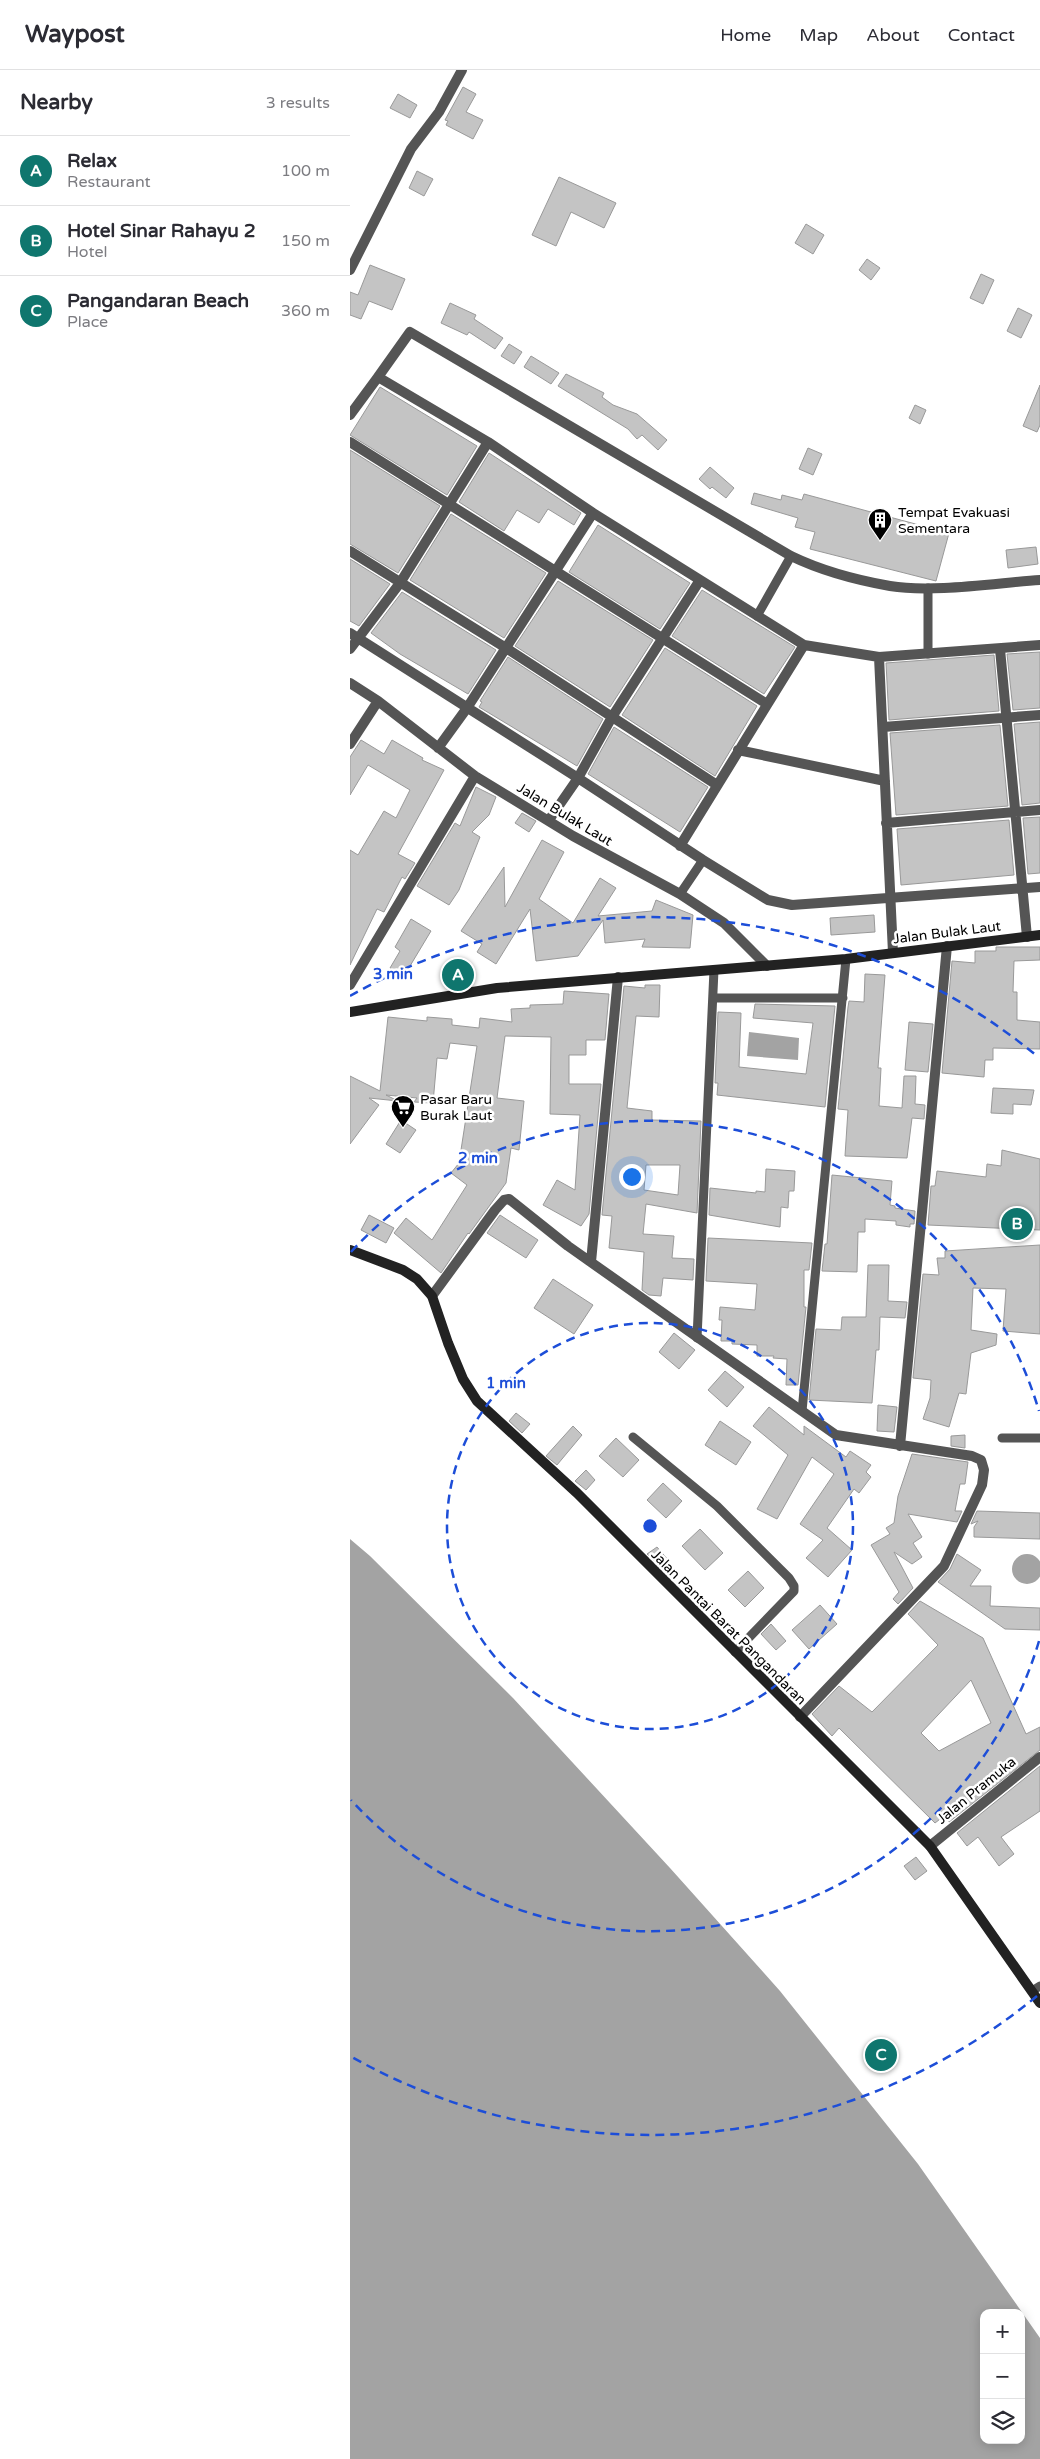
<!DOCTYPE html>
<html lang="en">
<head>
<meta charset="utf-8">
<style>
	body { margin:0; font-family:"Varela Round",sans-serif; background:#f2f2f3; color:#2b2b33 }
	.controls { position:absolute; right:15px; bottom:15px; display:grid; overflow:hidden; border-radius:10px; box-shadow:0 2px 12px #0003 }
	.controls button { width:45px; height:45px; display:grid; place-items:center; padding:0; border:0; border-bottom:1px solid #e1e1e2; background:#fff; color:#2b2b33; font:25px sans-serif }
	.you { position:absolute; left:281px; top:1106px; width:18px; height:18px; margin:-12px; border:4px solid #fff; border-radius:50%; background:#1a73e8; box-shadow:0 0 0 8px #1a73e833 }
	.badge { display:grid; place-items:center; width:32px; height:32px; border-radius:50%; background:#0f766e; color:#fff; font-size:16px; font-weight:700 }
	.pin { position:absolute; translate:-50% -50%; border:2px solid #fff; box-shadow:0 1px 5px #0006 }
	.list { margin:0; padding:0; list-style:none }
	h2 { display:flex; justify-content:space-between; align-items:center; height:65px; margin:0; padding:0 20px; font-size:21px }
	h2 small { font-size:16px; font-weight:400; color:#7c7c81 }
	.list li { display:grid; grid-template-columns:32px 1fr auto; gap:15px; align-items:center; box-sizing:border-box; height:70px; padding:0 20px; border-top:1px solid #e1e1e2 }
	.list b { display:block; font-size:19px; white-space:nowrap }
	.list p { margin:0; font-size:16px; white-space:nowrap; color:#7c7c81 }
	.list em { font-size:16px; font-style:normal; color:#7c7c81 }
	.icon { flex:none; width:28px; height:28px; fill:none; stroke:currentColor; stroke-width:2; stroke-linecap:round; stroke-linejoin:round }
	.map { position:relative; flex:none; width:690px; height:2389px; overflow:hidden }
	header { display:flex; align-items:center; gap:30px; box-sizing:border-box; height:70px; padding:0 25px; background:#fff; border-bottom:1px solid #e1e1e2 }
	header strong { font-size:24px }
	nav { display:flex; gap:28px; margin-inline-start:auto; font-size:18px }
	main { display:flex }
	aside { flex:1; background:#fff }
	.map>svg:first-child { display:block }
	.water { fill:#a3a3a3; fill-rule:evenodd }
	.building { fill:#c4c4c4; stroke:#999; fill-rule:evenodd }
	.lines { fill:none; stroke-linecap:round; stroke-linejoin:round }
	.lane { stroke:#555; stroke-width:9 }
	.street { stroke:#555; stroke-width:10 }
	.secondary { stroke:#222; stroke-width:10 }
	.ring { fill:none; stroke:#1d4ed8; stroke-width:2.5; stroke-dasharray:9 6 }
	.labels { text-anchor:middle; stroke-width:5; stroke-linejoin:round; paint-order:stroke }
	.poi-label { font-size:14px; fill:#000; stroke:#fff; text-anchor:start }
	.street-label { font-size:14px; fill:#000; stroke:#fff }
	.centre { fill:#1d4ed8; stroke:#fff; stroke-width:2.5 }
	.ring-label { font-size:15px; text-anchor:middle; font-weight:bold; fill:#1d4ed8; stroke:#fff; stroke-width:5; stroke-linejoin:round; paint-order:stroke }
</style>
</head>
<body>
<header>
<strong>Waypost</strong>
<nav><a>Home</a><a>Map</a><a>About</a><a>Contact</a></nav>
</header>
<main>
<aside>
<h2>Nearby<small>3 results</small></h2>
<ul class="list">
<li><span class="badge">A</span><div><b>Relax</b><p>Restaurant</p></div><em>100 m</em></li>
<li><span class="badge">B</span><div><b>Hotel Sinar Rahayu 2</b><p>Hotel</p></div><em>150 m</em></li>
<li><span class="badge">C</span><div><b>Pangandaran Beach</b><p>Place</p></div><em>360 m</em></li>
</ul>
</aside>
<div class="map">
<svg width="690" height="2389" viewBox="0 0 690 2389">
	<rect width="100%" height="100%" fill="#fff"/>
	<!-- water -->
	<path class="water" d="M399,962L449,968L448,990L397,986Z
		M0,1469L20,1486L163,1628L320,1798L430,1921L568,2094L690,2268V2389H0ZM634,2243H671V2370H634Z
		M662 1499a15 15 0 1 1 30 0a15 15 0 1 1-30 0Z"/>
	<!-- building -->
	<path class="building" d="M113,17L126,24L116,42L133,50L123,69L96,55L98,51L95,50Z
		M48,24L67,35L60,48L40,38Z
		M67,101L83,109L74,126L59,118Z
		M209,107L266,133L254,158L221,142L206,176L182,165Z
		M456,154L474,165L463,184L445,173Z
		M517,189L530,198L521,210L509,200Z
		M20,195L55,209L42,240L19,231L11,249L0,245V222L8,225Z
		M631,204L644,210L633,234L620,228Z
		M100,233L126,245L124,249L153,268L145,279L119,262L117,265L91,253Z
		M668,238L682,245L671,268L657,261Z
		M159,274L172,282L164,294L151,286Z
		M181,286L209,303L201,314L174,297Z
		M216,304L254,323L252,327L263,335L287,344L317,370L308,380L292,365L287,369L278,359L208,316Z
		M690,315V355L687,362L673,356Z
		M30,317L127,376L97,425L0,365Z
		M565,335L576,340L570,354L559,348Z
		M458,378L472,384L463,405L449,399Z
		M0,380L90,436L48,503L0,474Z
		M139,383L231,443L224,455L198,439L189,453L167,440L154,461L109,432Z
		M360,397L384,418L376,428L362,417L360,419L349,409Z
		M404,423L431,430L432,425L452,430L454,424L599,463L586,511L460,479L465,462L445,457L448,448L401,434Z
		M101,444L196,503L154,568L60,510Z
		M248,455L340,513L310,559L219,502Z
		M686,477L688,494L658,498L656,480Z
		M0,489L40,514L9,556L0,551Z
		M208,511L303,570L260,637L165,576Z
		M352,520L445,577L414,624L322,566Z
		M52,522L146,580L118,624L50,584L21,563Z
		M315,578L407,636L365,706L272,645Z
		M690,582V638L663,640L657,584Z
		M644,585L649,641L539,650L536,593Z
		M158,587L253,649L227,696L129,637L132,632L130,631Z
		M690,652V733L672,735L664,654Z
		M650,655L658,736L546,745L540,663Z
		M264,657L358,717L330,762L238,704Z
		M11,670L34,684L42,670L73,688L72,690L94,700L48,784L65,793L55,809L52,807L34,842L27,839L0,895V780L8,785L34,741L46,748L60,720L18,695L0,725V687Z
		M126,717L146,727L139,745L122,762L130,767L109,820L99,835L67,816L105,753L110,756Z
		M172,743L186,751L179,762L165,753Z
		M690,747V803L678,804L673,748Z
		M659,750L664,805L551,815L547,759Z
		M192,770L214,782L189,829L223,853L250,808L266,818L248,846L302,841L306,830L343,845L340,878L292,877L295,869L255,873L253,850L228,886L186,891L180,839L146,894L127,882L132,874L111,861L154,797L155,837Z
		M524,845L525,862L481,865L480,848Z
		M61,849L81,861L54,906L40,898L50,881L45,877Z
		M646,877H690V890L664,891L663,922H667V950L690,952V979L643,978V990H635L634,1007L592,1003L602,891L625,893V881H646Z
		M515,904L535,905L528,998H531L529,1036L552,1038L554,1006H566L565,1034L575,1035L574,1049L562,1048L557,1088L495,1086L498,1040L488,1039L498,937L499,931L514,932Z
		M295,915H310L309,947L286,946L277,1038L302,1041V1050L351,1051L347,1143L296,1134L293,1164L324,1166L322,1188L344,1189L343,1210L313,1208L311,1226L299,1225L292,1220L294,1182L259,1178L262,1146L252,1145L274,916L295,918ZM296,1095H330L328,1125L294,1120Z
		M214,921L259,924L255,970H236V985H219V1014H251L239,1144L231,1156L193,1135L207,1110L225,1120L230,1045L200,1044L201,967L155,966L147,1028L174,1031L169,1080L161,1078L156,1113L119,1164L118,1163L91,1203L44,1163L56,1148L82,1170L117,1115L101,1103L109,1093L127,976L100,973L97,989L87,988L83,1033L64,1032L67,1028L36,1025L48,1031L19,1028L29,1035L0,1074V1006L30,1021L38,947L77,951V947L102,949V955L129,958L130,948L162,952L161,939L180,938V935L213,934Z
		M405,934L485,936L475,1037L367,1025L368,1013H365L368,942L391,943L389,997L456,1004L463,953L403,948Z
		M559,952L583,954L578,1002L555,1000Z
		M643,1018L684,1020L681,1035L663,1034V1044L641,1043Z
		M51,1050L66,1060L50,1083L36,1074Z
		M652,1080L690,1089V1160L578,1155L581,1116H585L587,1101L636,1107L637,1094L651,1096Z
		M416,1099L445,1101L444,1121H439L438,1138L431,1137L430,1157L359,1145L360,1118L406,1123V1121L415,1122Z
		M482,1105L542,1111L540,1135L545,1136V1138L565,1141L564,1154H560V1157L546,1155V1151L515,1149V1162H508L507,1202L472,1201L475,1174H477Z
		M19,1145L44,1158L36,1173L11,1160Z
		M150,1145L188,1170L176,1188L137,1163Z
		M358,1168L462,1173L459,1200H454V1237H456L448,1315H436L437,1289L423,1288L424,1286H407V1275L382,1274V1271H371L372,1250H369L370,1237L405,1240L407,1214L356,1211Z
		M690,1175V1264L653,1261L656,1219L623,1218L621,1260L647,1264L646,1275L621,1283L616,1324L609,1323L599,1357L573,1349L580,1328L581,1310L563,1308L573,1204L589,1205L587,1188H595V1181Z
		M518,1195H539L538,1231L557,1232L555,1248L530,1247L529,1280H526L522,1333L459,1330L466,1259L491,1260L492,1247H516Z
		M203,1209L243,1235L224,1264L184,1238Z
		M324,1263L345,1280L329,1299L309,1282Z
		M375,1301L394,1317L377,1337L358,1320Z
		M528,1335L547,1337L544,1362L527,1361Z
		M419,1337L454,1365V1356L496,1387L500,1381L521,1395L516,1402L521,1407L509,1423L504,1419L477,1458L502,1480L478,1507L456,1488L473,1470L450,1454L484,1404L462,1387L427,1449L407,1439L438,1385L403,1356Z
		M166,1343L180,1354L172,1363L159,1351Z
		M370,1351L401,1372L386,1395L355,1375Z
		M223,1356L232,1365L207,1395L196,1386Z
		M615,1365V1378L601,1376V1366Z
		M266,1368L289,1390L273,1407L249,1386Z
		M562,1384L618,1392L615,1414H610L605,1441H612L607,1452L558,1444L572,1467L563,1473L572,1487L562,1494L544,1482L563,1518L548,1534L543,1529L549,1522L521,1475L540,1464L536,1458L544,1453L548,1426Z
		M236,1400L245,1410L236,1420L225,1411Z
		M313,1413L332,1431L316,1448L297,1430Z
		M627,1441L690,1443V1469L624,1467V1457L628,1451L621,1454Z
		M350,1459L373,1483L355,1500L332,1476Z
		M307,1477L319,1491L311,1497L297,1484Z
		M607,1484L631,1500L620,1516H641L640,1536L690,1538V1560L655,1559L588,1512L600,1499Z
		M398,1501L414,1518L395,1537L378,1520Z
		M570,1531L633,1568L676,1664L690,1657V1680L599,1752L594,1746L585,1753L489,1658L482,1666L462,1644L489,1616L522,1642L588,1575L558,1544ZM621,1610L641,1653L589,1681L571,1663Z
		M470,1535L487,1554L459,1579L442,1560Z
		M421,1554L436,1571L426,1580L411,1564Z
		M690,1696V1741L651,1767L664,1784L649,1796L628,1767L617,1776L607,1763Z
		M566,1787L577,1801L565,1810L554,1796Z"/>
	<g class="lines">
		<!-- lane -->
		<path class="lane" d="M407,546L441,486
			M578,584V518
			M330,824L353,790
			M363,928H493
			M347,1268L364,900
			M452,1341L496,889
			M283,1367L367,1436L439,1508L444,1516V1521L385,1582
			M652,1368H690
			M682,1921L690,1916"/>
		<!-- street -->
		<path class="street" d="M0,200L61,79L89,42L112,0
			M0,345L28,307
			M0,372L417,634
			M0,481L156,578L367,715
			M690,510C646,513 582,523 540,516C506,510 472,501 441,486L60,262L28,307L138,372L243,443L454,575L529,587L690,575
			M0,563L228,708L353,790L418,830L442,835L690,817
			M0,579L50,513L138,372
			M650,579L677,867
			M529,587L543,883
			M0,613L28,631L125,706L223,766L330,824L374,853L417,896
			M533,657L690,645
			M0,674L28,631
			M88,678L117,638L243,443
			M388,680L535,711
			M199,750L228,708L262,647L350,510
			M536,753L690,740
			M330,776L454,575
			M0,915L125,706
			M241,1192L268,907
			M82,1226L145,1140L154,1130L159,1129L218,1176L486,1365L622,1386L631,1390L634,1400L632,1415L594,1496L450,1647
			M550,1376L597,876
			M580,1776L690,1687"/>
		<!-- secondary -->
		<path class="secondary" d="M0,942L147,918L496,889L690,865
			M0,1180L53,1200L67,1209L82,1226L98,1273L113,1309L127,1331L227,1423L580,1776L690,1933"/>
	</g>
	<!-- distance rings -->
	<g class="ring">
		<circle cx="300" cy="1456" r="203"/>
		<path d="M689 1571A406 406 0 0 1 1 1730M1 1182A406 406 0 0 1 689 1341"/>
		<path d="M687 1926A609 609 0 0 1 0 1986M0 926A609 609 0 0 1 687 986"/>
	</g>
	<!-- icons -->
	<defs>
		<g id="building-pin" transform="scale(1.25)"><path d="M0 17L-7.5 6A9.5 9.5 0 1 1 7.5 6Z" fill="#000" stroke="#fff"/><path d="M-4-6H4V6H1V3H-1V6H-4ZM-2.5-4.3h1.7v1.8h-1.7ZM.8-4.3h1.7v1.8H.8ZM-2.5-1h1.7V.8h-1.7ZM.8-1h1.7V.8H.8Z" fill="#fff"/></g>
		<g id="supermarket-pin" transform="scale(1.25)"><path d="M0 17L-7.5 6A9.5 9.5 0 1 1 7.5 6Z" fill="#000" stroke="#fff"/><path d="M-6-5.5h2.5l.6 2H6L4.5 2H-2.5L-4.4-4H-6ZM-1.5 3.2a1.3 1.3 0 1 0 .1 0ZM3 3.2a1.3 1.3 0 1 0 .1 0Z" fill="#fff"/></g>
	</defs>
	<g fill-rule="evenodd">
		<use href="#building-pin" x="530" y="450"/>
		<use href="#supermarket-pin" x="53" y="1037"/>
	</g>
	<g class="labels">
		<!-- poi labels -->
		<g class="poi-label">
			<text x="548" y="447">Tempat Evakuasi<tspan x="548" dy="16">Sementara</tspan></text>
			<text x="70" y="1034">Pasar Baru<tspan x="70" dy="16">Burak Laut</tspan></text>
		</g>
		<!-- street labels -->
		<g class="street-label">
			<text transform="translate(215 744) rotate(31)" y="5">Jalan Bulak Laut</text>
			<text transform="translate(597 862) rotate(-7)" y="5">Jalan Bulak Laut</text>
			<text transform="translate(379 1557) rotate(45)" y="5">Jalan Pantai Barat Pangandaran</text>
			<text transform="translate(626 1720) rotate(-39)" y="5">Jalan Pramuka</text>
		</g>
	</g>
	<circle cx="300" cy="1456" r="8" class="centre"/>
	<g class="ring-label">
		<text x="43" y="909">3 min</text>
		<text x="128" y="1093">2 min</text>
		<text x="156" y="1318">1 min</text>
	</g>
</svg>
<div class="controls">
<button>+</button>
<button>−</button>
<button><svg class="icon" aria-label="layers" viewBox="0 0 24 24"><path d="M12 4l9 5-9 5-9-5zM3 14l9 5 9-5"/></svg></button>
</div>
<div class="you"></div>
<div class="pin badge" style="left:108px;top:905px">A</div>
<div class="pin badge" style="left:667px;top:1154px">B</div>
<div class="pin badge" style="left:531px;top:1985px">C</div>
</div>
</main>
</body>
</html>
